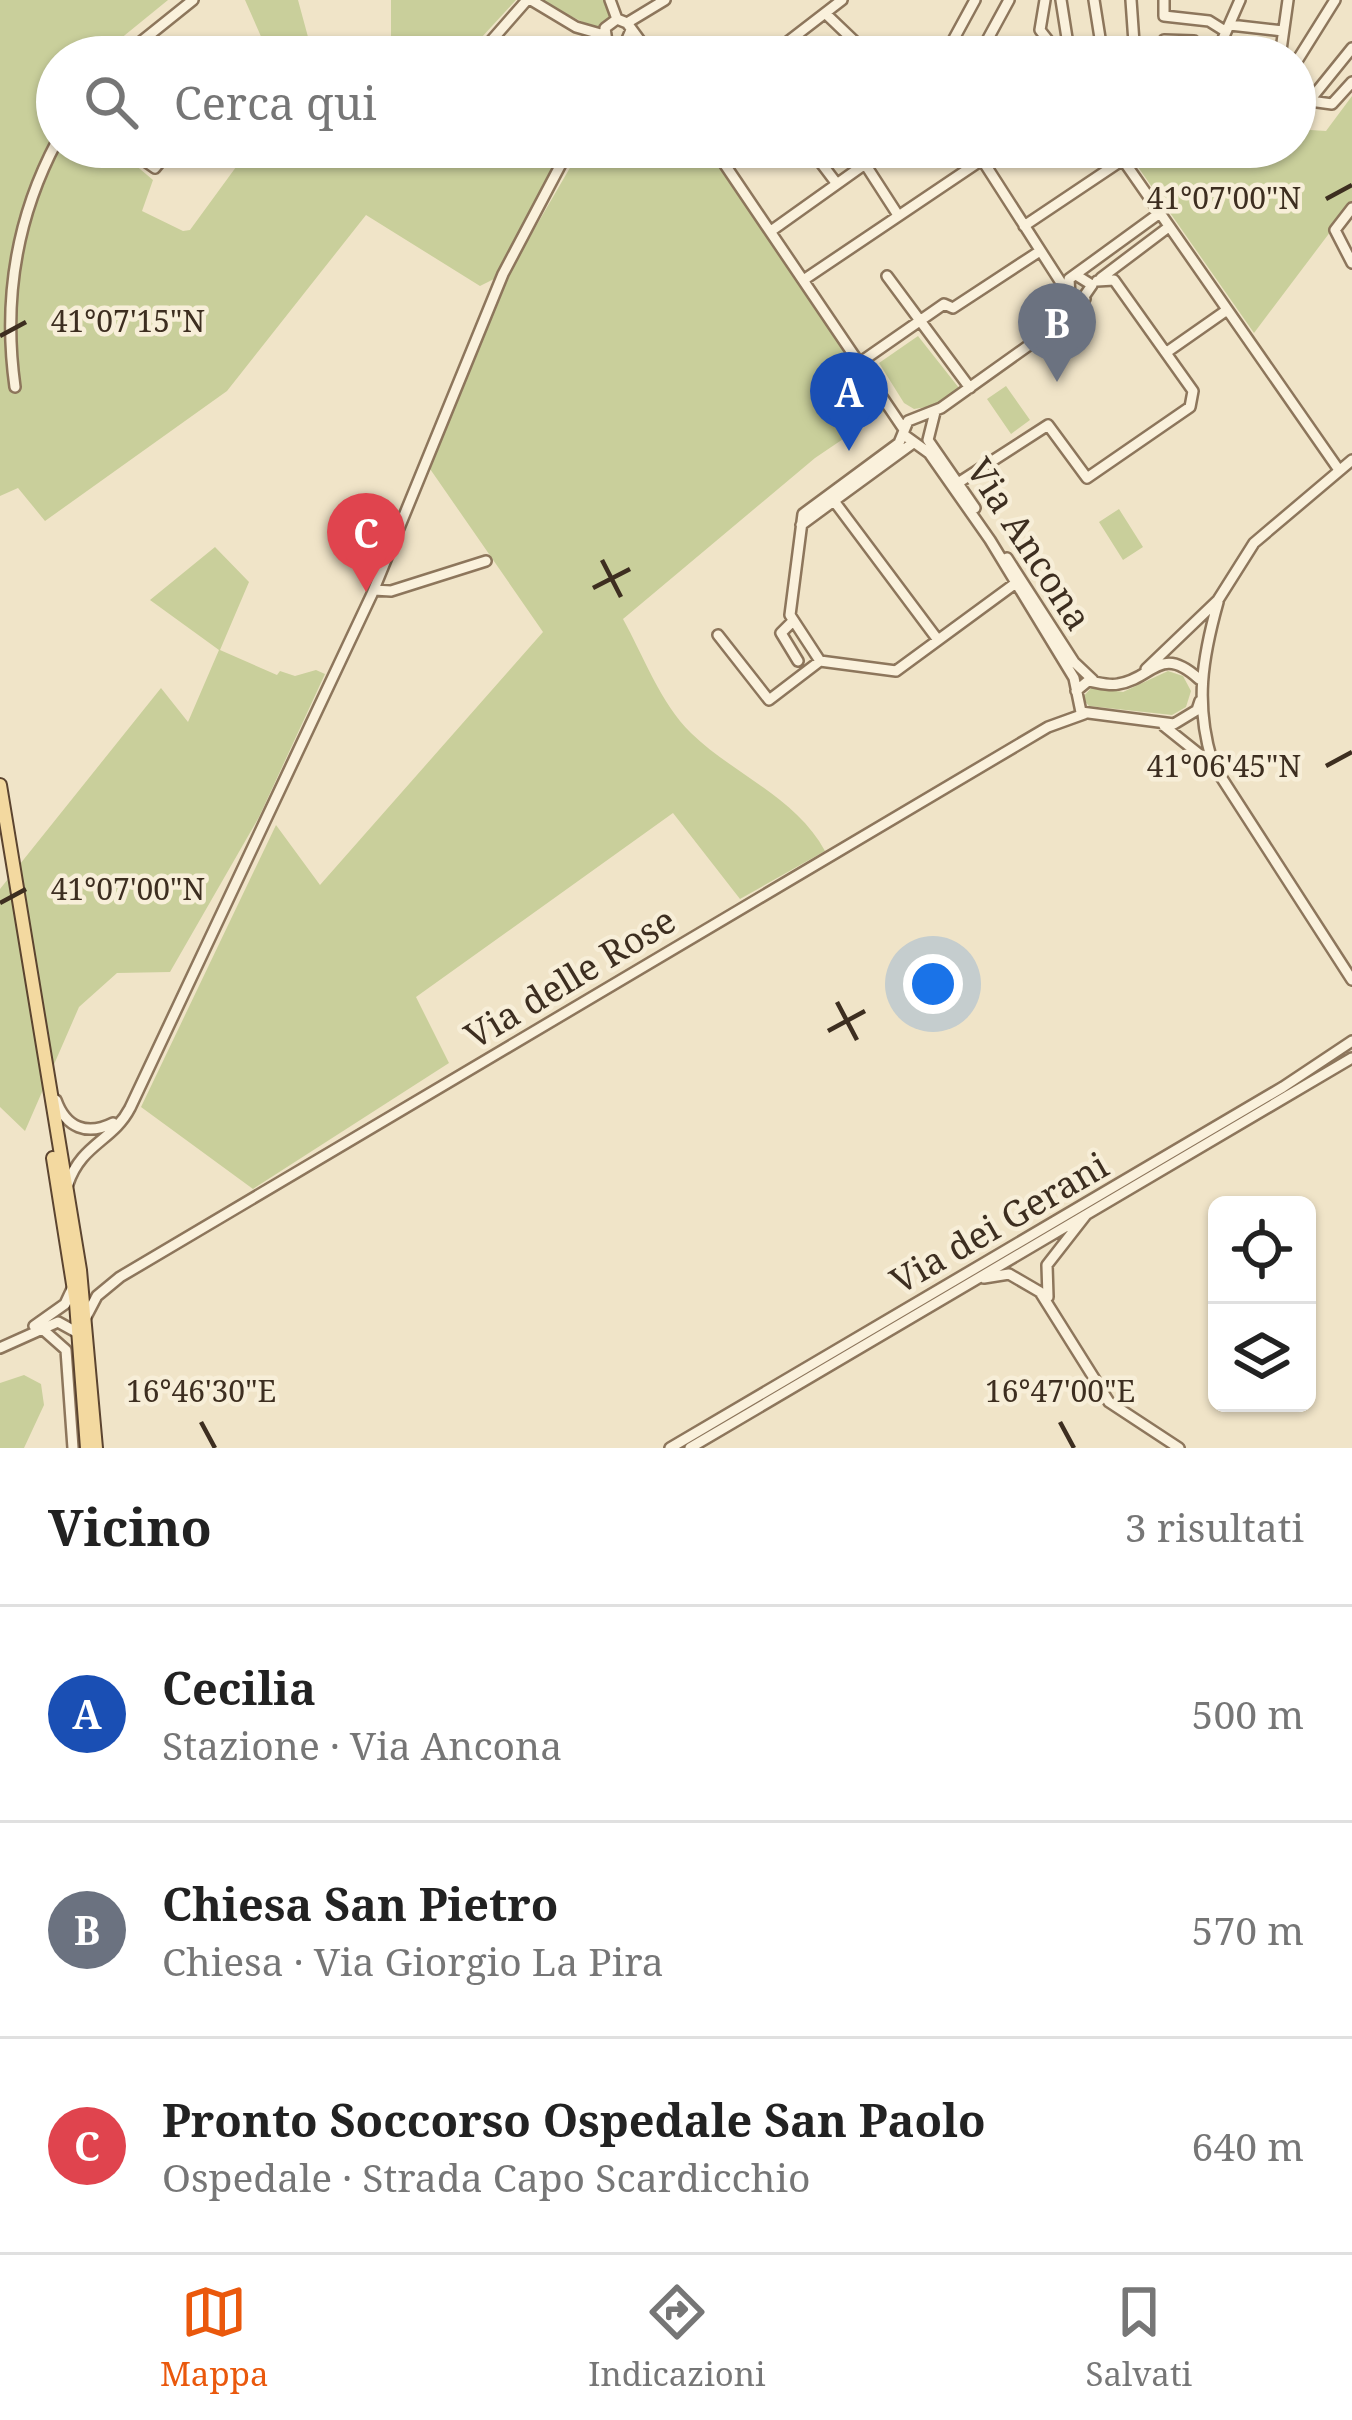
<!DOCTYPE html>
<html lang="it">
<head>
<meta charset="utf-8">
<style>
	body { margin:0; font-family:"Noto Serif",serif; background:#f6f6f6; color:#222 }
	.controls { position:absolute; right:36px; bottom:36px; display:grid; overflow:hidden; border-radius:18px; box-shadow:0 3px 9px #0004 }
	.controls button { width:108px; height:108px; display:grid; place-items:center; padding:0; border:0; border-bottom:3px solid #e0e0e0; background:#fff; color:#222; font:60px sans-serif }
	.you { position:absolute; left:933px; top:984px; width:42px; height:42px; margin:-30px; border:9px solid #fff; border-radius:50%; background:#1a73e8; box-shadow:0 0 0 18px #1a73e833 }
	.badge { display:grid; place-items:center; width:78px; height:78px; border-radius:50%; background:#ea580c; color:#fff; font-size:39px; font-weight:700 }
	.pin { position:absolute; translate:-50% -99px; filter:drop-shadow(0 3px 6px #0008) }
	.pin::after { content:''; position:absolute; top:63px; width:42px; height:36px; background:inherit; clip-path:polygon(0 0,100% 0,50% 100%) }
	.list { margin:0; padding:0; list-style:none }
	h2 { display:flex; justify-content:space-between; align-items:center; height:156px; margin:0; padding:0 48px; font-size:51px }
	h2 small { font-size:39px; font-weight:400; color:#767676 }
	.list li { display:grid; grid-template-columns:78px 1fr auto; gap:36px; align-items:center; box-sizing:border-box; height:216px; padding:0 48px; border-top:3px solid #e0e0e0 }
	.list b { display:block; font-size:45px; white-space:nowrap }
	.list p { margin:0; font-size:39px; white-space:nowrap; color:#767676 }
	.list em { font-size:39px; font-style:normal; color:#767676 }
	.icon { flex:none; width:66px; height:66px; fill:none; stroke:currentColor; stroke-width:2; stroke-linecap:round; stroke-linejoin:round }
	.map { position:relative; flex:none; width:1352px; height:1448px; overflow:hidden }
	.search { position:absolute; background:#fff; box-shadow:0 3px 9px #0004; left:36px; right:36px; top:36px; height:132px; display:flex; align-items:center; gap:30px; box-sizing:border-box; padding:0 42px; border-radius:66px; color:#767676; font-size:45px }
	.sheet { height:804px; background:#fff }
	nav { display:flex; justify-content:space-around; align-items:center; box-sizing:border-box; height:168px; border-top:3px solid #e0e0e0; background:#fff; font-size:33px; color:#767676 }
	nav a { display:grid; justify-items:center; gap:6px }
	nav .on { color:#ea580c }
	.map>svg:first-child { display:block }
	.green { fill:#c9cf9b }
	.lines { fill:none; stroke-linecap:round; stroke-linejoin:round }
	.minor-casing { stroke:#8d765c; stroke-width:14 }
	.major-casing { stroke:#5b4430; stroke-width:16 }
	.minor { stroke:#faf1dc; stroke-width:9 }
	.major { stroke:#f3d9a0; stroke-width:12 }
	.ticks { fill:none; stroke:#3d2e20; stroke-width:4.5 }
	.labels { text-anchor:middle; stroke-width:9; stroke-linejoin:round; paint-order:stroke }
	.street-label { font-size:36px; fill:#3d2e20; stroke:#f7eed8 }
	.ticks-label { font-size:30px; text-anchor:middle; fill:#3d2e20; stroke:#f7eed8; stroke-width:9; stroke-linejoin:round; paint-order:stroke }
</style>
</head>
<body>
<div class="map">
<svg width="1352" height="1448" viewBox="0 0 1352 1448">
	<rect width="100%" height="100%" fill="#f0e4c8"/>
	<!-- green -->
	<path class="green" d="M0,0H168L98,57H57V147H114L153,180L142,211L183,231L190,230L236,167L218,147H543L561,157L494,279L480,286L366,215L227,391L45,521L18,488L0,496Z
		M245,0H298L311,48L270,57Z
		M391,0H516L470,50L391,37Z
		M538,0H607L613,16L601,31Z
		M1352,96V203L1254,333L1124,147H1295V129L1326,131Z
		M582,147H705L886,410L815,458L623,619C643,655 661,704 691,733C733,774 796,797 825,851L740,899L673,813L416,997L449,1063L253,1189L141,1107L276,825L320,885L543,632L428,466L510,271Z
		M918,336L959,388L933,406L914,409L904,403L879,363Z
		M1006,386L1030,420L1011,434L987,399Z
		M1119,509L1143,547L1123,560L1099,522Z
		M215,547L249,582L220,650L277,675L280,671L295,676L316,670L325,674L259,817L170,972L117,973L79,1007L25,1131L0,1107V889L161,688L188,722L219,650L150,600Z
		M1168,671L1183,676L1191,691L1186,707L1172,715L1089,706L1082,698L1092,687L1123,692Z
		M24,1375L41,1384L44,1405L24,1448H0V1383Z"/>
	<g class="lines">
		<!-- minor casing -->
		<g class="minor-casing">
			<path id="minor" d="M531,0L576,27L604,35
				M610,0L617,19
				M1045,0L1040,30L1061,57
				M1061,0L1070,57
				M1094,0L1103,57
				M1131,0L1135,57
				M1164,0V16L1209,21L1225,31
				M826,14L871,57
				M617,19L605,28L607,42L625,44L631,30
				M617,19L627,23L652,57
				M627,23L665,0
				M1230,25L1283,31
				M950,49L966,57
				M122,57L193,0
				M320,57L376,49L457,57
				M477,57L527,0
				M768,57L842,0
				M944,57L975,0
				M978,57L1009,0
				M1163,57L1164,40L1194,41L1193,57
				M1215,57L1240,0
				M1280,57L1288,0
				M1295,64L1335,0
				M1295,99L1332,104L1352,82
				M1310,100L1352,48
				M125,147L155,168L172,147
				M713,147L903,428
				M809,147L837,184
				M860,147L865,164L896,212
				M958,147L970,165
				M1114,147L1339,470
				M981,158L1067,292
				M1352,208L1335,230L1352,263
				M1024,226L1121,161
				M771,231L865,164
				M1076,275L1092,285L1081,301
				M887,276L970,388
				M1101,278L1166,229
				M805,279L1001,147
				M1071,312L1069,279L1157,215
				M1167,352L1227,310
				M865,359L944,304L953,308L1040,251
				M15,387C3,301 16,218 57,141
				M935,412L928,440L975,508
				M904,435L929,453L990,540L1074,678L1081,712L1174,724L1197,710L1200,701
				M958,483L1048,425L1087,478L1190,407L1193,391L1114,280L1097,281
				M834,501L938,640
				M801,525L913,443
				M1007,558L1074,662L1093,680
				M374,590L391,591L486,561
				M793,621L781,633L798,661
				M718,635L769,700L820,661L896,671L1016,583
				M820,661L790,615L803,514L899,443L908,421L941,408L1070,316L1085,299
				M1146,669L1218,600L1254,543L1352,460
				M1076,691L1088,681C1097,682 1108,686 1118,684C1153,679 1160,643 1199,679
				M1164,726L1214,766L1352,980
				M1212,761C1195,704 1202,659 1218,602
				M56,1100C66,1128 87,1136 113,1123
				M68,1184C81,1144 113,1141 130,1108L372,594L503,274L570,147
				M984,1278L1009,1274L1040,1292L1109,1402L1179,1448
				M1048,1297L1047,1265L1086,1215
				M86,1317L97,1296L120,1277L1048,727L1084,714
				M34,1326L65,1304L72,1289
				M40,1327L66,1350L73,1448
				M0,1348L58,1322L78,1333
				M670,1448L1283,1087L1352,1041
				M690,1448L1352,1058"/>
		</g>
		<!-- major casing -->
		<g class="major-casing">
			<path id="major" d="M0,785L80,1270L96,1448
				M53,1158L76,1303L87,1448"/>
		</g>
		<!-- minor -->
		<use href="#minor" class="minor"/>
		<!-- major -->
		<use href="#major" class="major"/>
	</g>
	<!-- ticks -->
	<path class="ticks" d="M1326,199L1352,185M0,336L26,322M602,560L621,597M593,588L630,569M1326,766L1352,752M0,903L26,889M837,1002L857,1040M828,1031L865,1011M201,1422L215,1448M1060,1422L1074,1448"/>
	<g class="labels">
		<!-- street labels -->
		<g class="street-label">
			<text transform="translate(1029 544) rotate(57)" y="13">Via Ancona</text>
			<text transform="translate(570 978) rotate(-31)" y="13">Via delle Rose</text>
			<text transform="translate(999 1223) rotate(-30)" y="13">Via dei Gerani</text>
		</g>
	</g>
	<g class="ticks-label">
		<text x="1224" y="209">41°07'00"N</text>
		<text x="128" y="332">41°07'15"N</text>
		<text x="1224" y="777">41°06'45"N</text>
		<text x="128" y="900">41°07'00"N</text>
		<text x="201" y="1402">16°46'30"E</text>
		<text x="1060" y="1402">16°47'00"E</text>
	</g>
</svg>
<div class="controls">
<button><svg class="icon" aria-label="locate" viewBox="0 0 24 24"><circle cx="12" cy="12" r="6"/><path d="M12 2v4M12 18v4M2 12h4M18 12h4"/></svg></button>
<button><svg class="icon" aria-label="layers" viewBox="0 0 24 24"><path d="M12 4l9 5-9 5-9-5zM3 14l9 5 9-5"/></svg></button>
</div>
<div class="you"></div>
<div class="pin badge" style="left:849px;top:451px;background:#1a4fb4">A</div>
<div class="pin badge" style="left:1057px;top:382px;background:#6b7280">B</div>
<div class="pin badge" style="left:366px;top:592px;background:#e0444e">C</div>
<div class="search"><svg class="icon" aria-label="search" viewBox="0 0 24 24"><circle cx="10" cy="10" r="6"/><path d="M15 15l6 6"/></svg>Cerca qui</div>
</div>
<section class="sheet">
<h2>Vicino<small>3 risultati</small></h2>
<ul class="list">
<li><span class="badge" style="background:#1a4fb4">A</span><div><b>Cecilia</b><p>Stazione · Via Ancona</p></div><em>500 m</em></li>
<li><span class="badge" style="background:#6b7280">B</span><div><b>Chiesa San Pietro</b><p>Chiesa · Via Giorgio La Pira</p></div><em>570 m</em></li>
<li><span class="badge" style="background:#e0444e">C</span><div><b>Pronto Soccorso Ospedale San Paolo</b><p>Ospedale · Strada Capo Scardicchio</p></div><em>640 m</em></li>
</ul>
</section>
<nav>
<a class="on"><svg class="icon" aria-label="map" viewBox="0 0 24 24"><path d="M3 6l6-2 6 2 6-2v14l-6 2-6-2-6 2zM9 4v14M15 6v14"/></svg>Mappa</a>
<a><svg class="icon" aria-label="directions" viewBox="0 0 24 24"><path d="M12 3l9 9-9 9-9-9zM9 14v-3h6M13 9l2 2-2 2"/></svg>Indicazioni</a>
<a><svg class="icon" aria-label="saved" viewBox="0 0 24 24"><path d="M7 4h10v16l-5-4-5 4z"/></svg>Salvati</a>
</nav>
</body>
</html>
